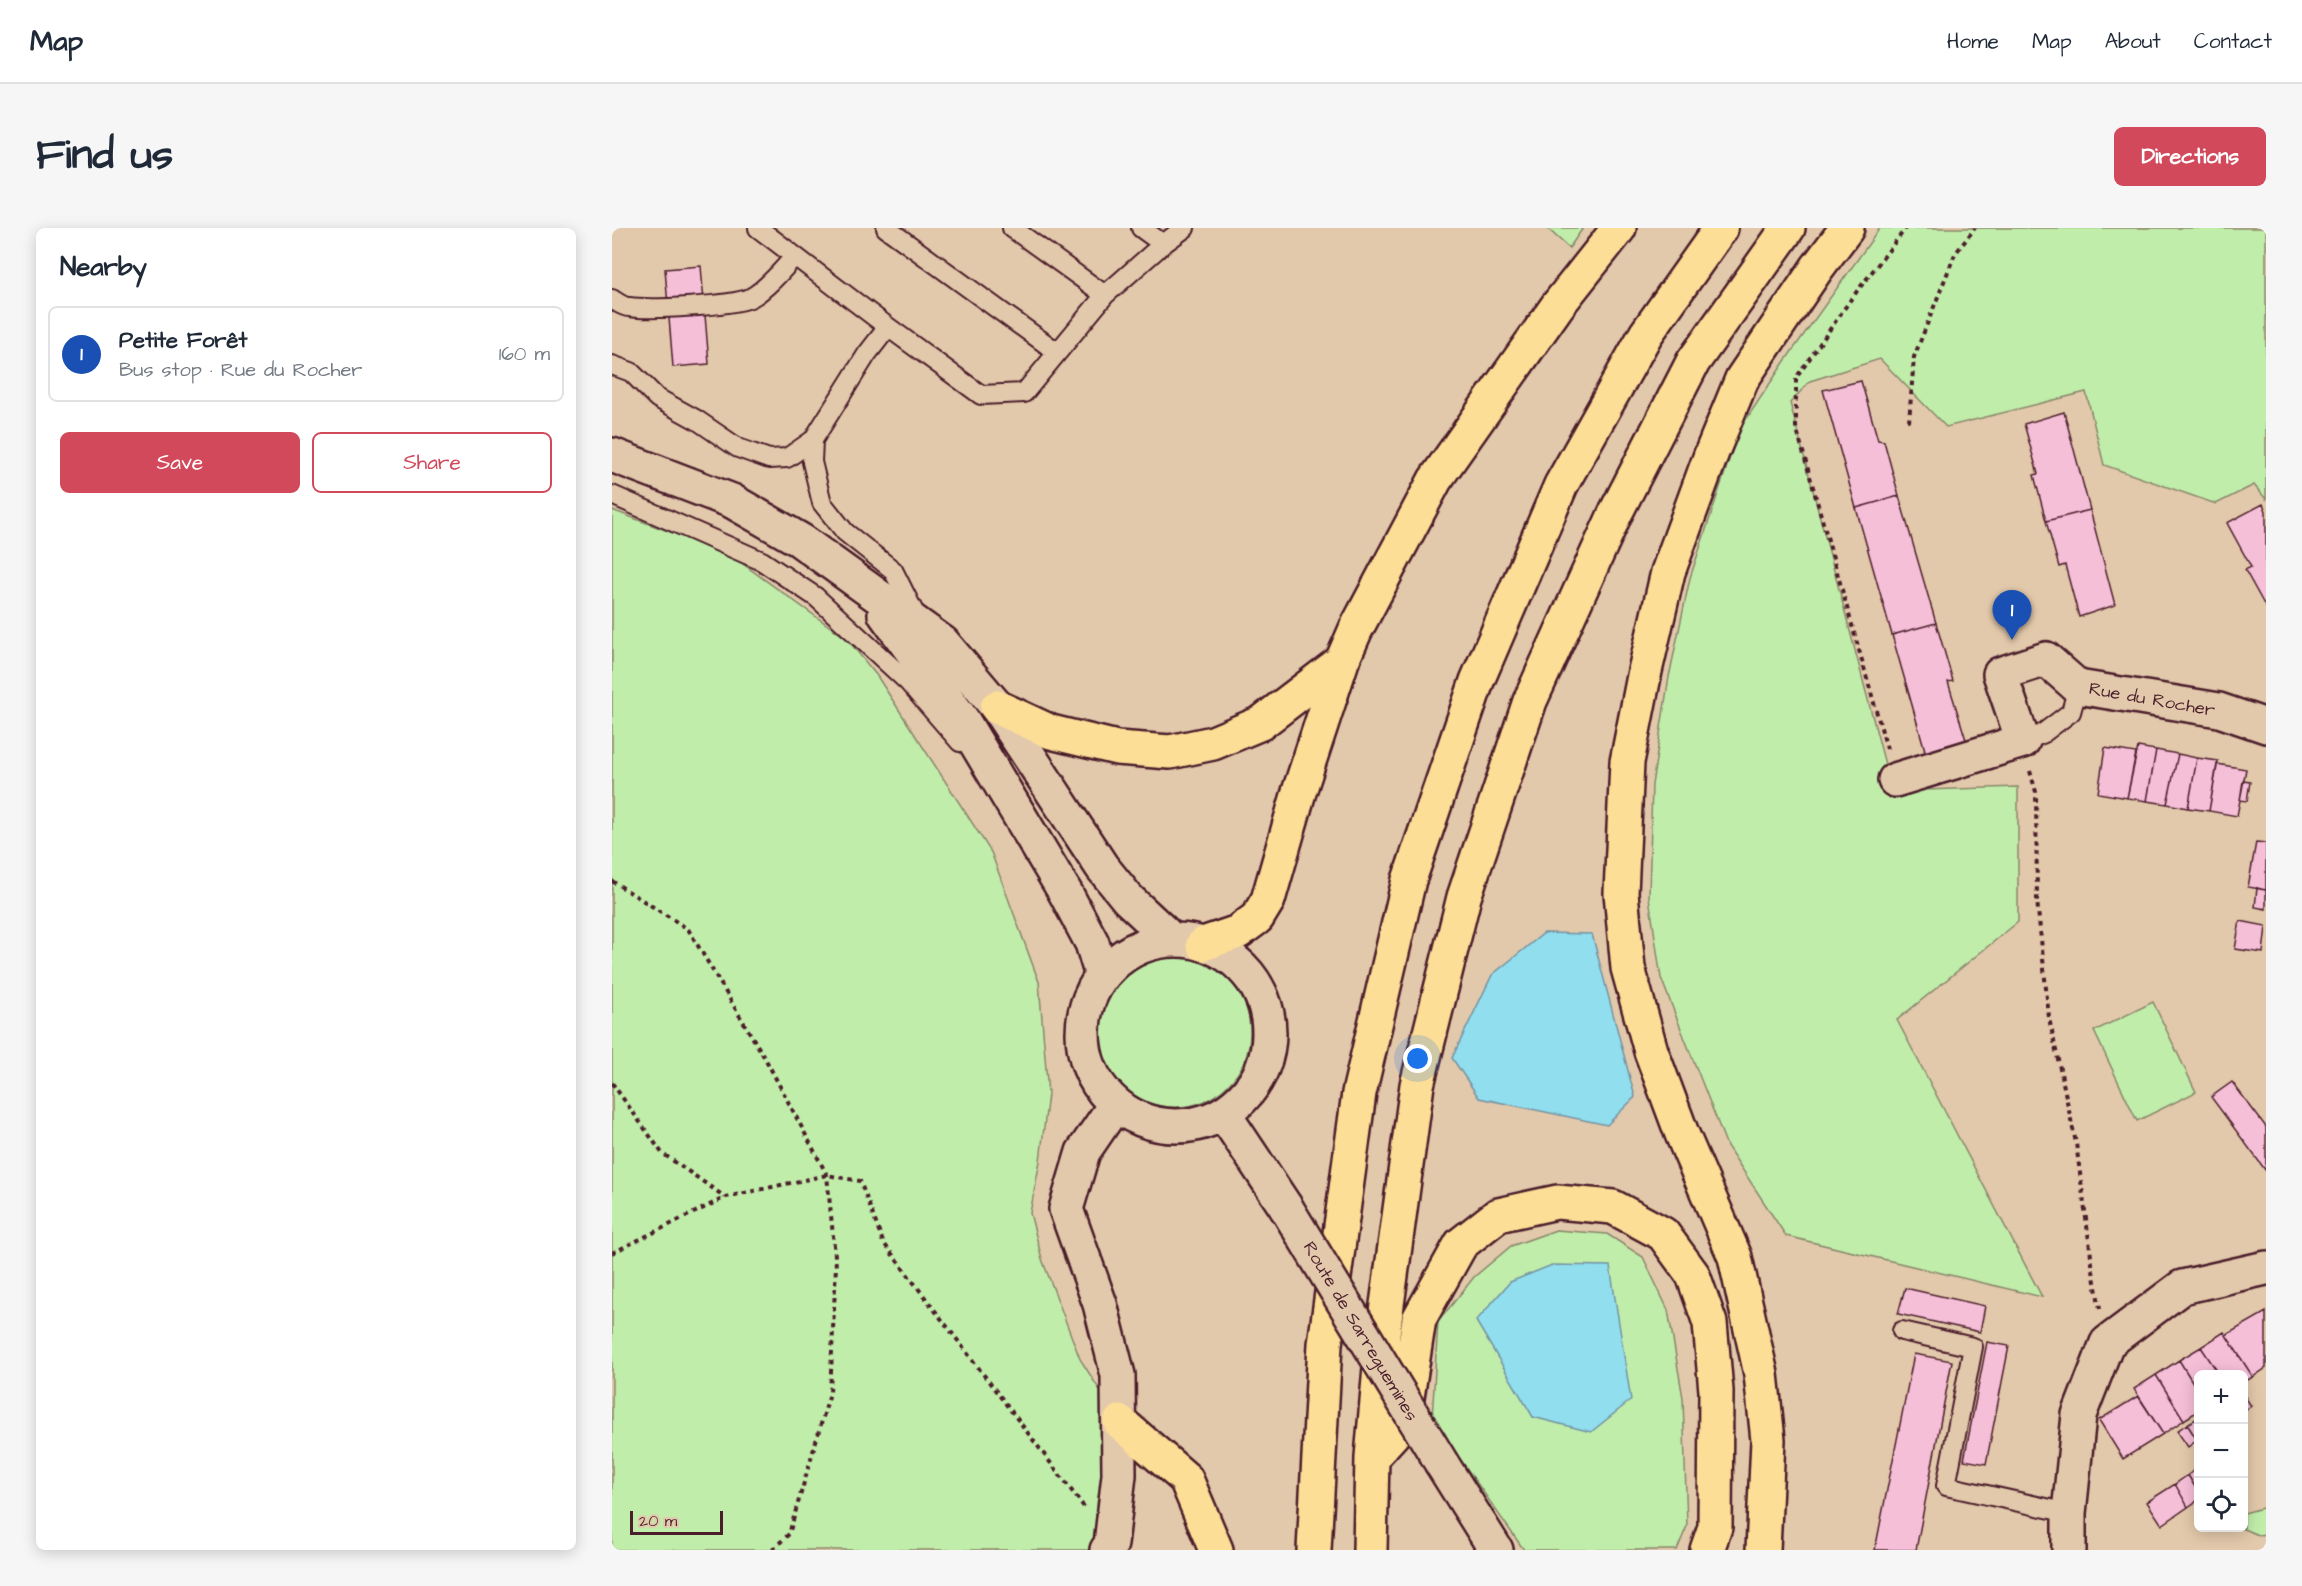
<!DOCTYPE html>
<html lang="en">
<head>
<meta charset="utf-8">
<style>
	body { margin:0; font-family:"Architects Daughter",sans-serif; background:#f6f6f7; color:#1f2937 }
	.controls { position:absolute; right:18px; bottom:18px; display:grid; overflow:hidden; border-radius:9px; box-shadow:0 3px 15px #0003 }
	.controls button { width:54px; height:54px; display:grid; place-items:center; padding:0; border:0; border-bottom:2px solid #e0e1e3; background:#fff; color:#1f2937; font:30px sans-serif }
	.scale { position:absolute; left:18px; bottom:15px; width:93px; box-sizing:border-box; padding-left:6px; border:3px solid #4a1f2b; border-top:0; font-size:16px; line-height:21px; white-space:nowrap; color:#4a1f2b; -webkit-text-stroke:4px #e3c9ab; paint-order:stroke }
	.you { position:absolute; left:806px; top:831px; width:21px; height:21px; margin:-15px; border:4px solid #fff; border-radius:50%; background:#1a73e8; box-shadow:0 0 0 9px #1a73e833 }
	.badge { display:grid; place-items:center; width:39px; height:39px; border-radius:50%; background:#d1495b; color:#fff; font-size:20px; font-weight:700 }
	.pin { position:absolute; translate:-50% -50px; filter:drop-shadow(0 2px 3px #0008) }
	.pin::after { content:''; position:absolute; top:32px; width:21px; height:18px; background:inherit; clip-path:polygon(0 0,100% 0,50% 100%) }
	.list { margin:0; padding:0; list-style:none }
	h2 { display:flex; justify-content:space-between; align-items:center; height:78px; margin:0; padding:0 24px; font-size:26px }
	h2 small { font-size:20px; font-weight:400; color:#747a83 }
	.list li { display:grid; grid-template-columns:39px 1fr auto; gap:18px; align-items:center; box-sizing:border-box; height:96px; margin:0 12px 12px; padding:0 12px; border:2px solid #e0e1e3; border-radius:9px }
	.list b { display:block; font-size:22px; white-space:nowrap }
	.list p { margin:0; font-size:20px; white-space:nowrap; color:#747a83 }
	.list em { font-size:20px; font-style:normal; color:#747a83 }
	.actions { display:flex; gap:12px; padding:18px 24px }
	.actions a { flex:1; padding:14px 0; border:2px solid #d1495b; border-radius:9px; text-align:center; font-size:21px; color:#d1495b }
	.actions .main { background:#d1495b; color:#fff }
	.icon { flex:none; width:33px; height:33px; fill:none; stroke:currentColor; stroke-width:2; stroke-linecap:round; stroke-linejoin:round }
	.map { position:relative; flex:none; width:1654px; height:1322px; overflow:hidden; border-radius:9px }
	header { display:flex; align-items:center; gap:36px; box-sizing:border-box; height:84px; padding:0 30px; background:#fff; border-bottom:2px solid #e0e1e3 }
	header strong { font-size:28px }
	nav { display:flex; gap:33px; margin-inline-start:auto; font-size:21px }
	.intro { display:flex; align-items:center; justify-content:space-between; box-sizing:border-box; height:144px; padding:0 36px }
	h1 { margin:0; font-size:42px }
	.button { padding:15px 27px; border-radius:9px; background:#d1495b; color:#fff; font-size:21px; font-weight:700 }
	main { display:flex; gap:36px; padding:0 36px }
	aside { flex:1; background:#fff; border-radius:9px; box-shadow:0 3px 15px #0003 }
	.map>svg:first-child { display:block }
	.green { fill:#c1edaa; stroke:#86866a; stroke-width:1.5 }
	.water { fill:#90deee; stroke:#7492a0; stroke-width:1.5 }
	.building { fill:#f6bfd8; stroke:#4a1f2b; stroke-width:1.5 }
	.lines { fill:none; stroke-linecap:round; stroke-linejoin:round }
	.lane-casing { stroke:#4a1f2b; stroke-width:22 }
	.street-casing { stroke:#4a1f2b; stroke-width:38 }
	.secondary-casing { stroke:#4a1f2b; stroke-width:38 }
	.highway-casing { stroke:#4a1f2b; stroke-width:38 }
	.path { stroke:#4a1f2b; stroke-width:4; stroke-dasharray:4.5 4.5; stroke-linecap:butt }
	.lane { stroke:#e3c9ab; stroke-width:18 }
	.street { stroke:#e3c9ab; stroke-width:33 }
	.secondary { stroke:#e3c9ab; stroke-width:33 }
	.highway { stroke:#fdde96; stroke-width:33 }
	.secondary-bridge-casing { stroke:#4a1f2b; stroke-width:38; stroke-linecap:butt }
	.secondary-bridge { stroke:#e3c9ab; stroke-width:33 }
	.labels { text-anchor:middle; stroke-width:6; stroke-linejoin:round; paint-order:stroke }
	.street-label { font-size:18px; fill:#4a1f2b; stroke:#e3c9ab }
</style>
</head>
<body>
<header>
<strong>Map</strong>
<nav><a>Home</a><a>Map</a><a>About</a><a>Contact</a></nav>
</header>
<div class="intro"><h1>Find us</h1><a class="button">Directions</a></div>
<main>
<aside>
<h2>Nearby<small></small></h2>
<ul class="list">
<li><span class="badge" style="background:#1a4fb4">1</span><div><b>Petite Forêt</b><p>Bus stop · Rue du Rocher</p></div><em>160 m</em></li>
</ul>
<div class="actions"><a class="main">Save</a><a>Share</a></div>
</aside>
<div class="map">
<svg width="1654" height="1322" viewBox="0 0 1654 1322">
	<rect width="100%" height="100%" fill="#e3c9ab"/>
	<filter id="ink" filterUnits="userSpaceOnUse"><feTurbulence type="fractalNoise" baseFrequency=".0167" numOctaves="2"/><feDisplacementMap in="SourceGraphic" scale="12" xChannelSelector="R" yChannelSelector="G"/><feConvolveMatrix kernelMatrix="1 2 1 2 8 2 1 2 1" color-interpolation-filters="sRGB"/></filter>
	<g filter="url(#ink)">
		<!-- green -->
		<path class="green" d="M935,0H971L957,20Z
			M1268,0H1654V271L1642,257L1604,276L1492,237L1474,164L1334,199L1268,131L1198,153L1178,175L1280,563L1406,559V694L1285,792L1430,1069L1174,1008L1115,918L1049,750L1037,669L1040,557L1057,449L1078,350L1127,202L1173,133Z
			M0,282L117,326L235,411L265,448L379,624L427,754L436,866L428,933L418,985L430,1031L468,1131L508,1194L495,1322H0Z
			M488 804a75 75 0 1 1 150 0a75 75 0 1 1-150 0Z
			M1541,774L1584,864L1525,893L1482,803Z
			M944,1002L995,1006L1031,1029L1056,1082L1071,1170L1075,1298L1065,1322H912L820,1191L826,1094L862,1049L899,1018Z
			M1654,1279V1306L1646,1307L1629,1300H1632V1285Z"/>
		<!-- water -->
		<path class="water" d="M932,705L980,706L1023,869L995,897L867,870L840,830L880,747Z
			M940,1037L998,1038L1019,1172L979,1204L921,1189L864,1093L898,1054Z"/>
		<!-- building -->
		<path class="building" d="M89,38L97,136L61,139L53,41Z
			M1249,153L1266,212L1272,213L1287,268L1244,280L1211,162Z
			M1452,184L1478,282L1434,293L1422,247L1426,246L1412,196Z
			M1287,268L1324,395L1280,407L1244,280Z
			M1651,276L1654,283V380L1633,342L1639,339L1615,295Z
			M1478,282L1503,377L1467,389L1453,337L1447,339L1434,293Z
			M1324,395L1341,453L1336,454L1355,515L1314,526L1280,407Z
			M1526,519L1544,522L1535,573L1515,570Z
			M1493,520L1524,525L1515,570L1486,565Z
			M1544,522L1566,526L1555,576L1535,573Z
			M1566,526L1585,530L1576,580L1555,576Z
			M1585,530L1606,533L1597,583L1576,580Z
			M1605,536L1634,541L1625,588L1597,583Z
			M1631,553L1638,554L1635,573L1628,572Z
			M1644,614L1654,615V662L1636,659Z
			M1645,660L1654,662V681L1643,679Z
			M1628,693L1654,698L1651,725L1623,721Z
			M1620,854L1654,899V943L1599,869Z
			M1293,1060L1373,1078L1368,1104L1286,1086Z
			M1654,1084V1140L1641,1149L1614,1107Z
			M1612,1104L1641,1149L1632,1154V1146H1607L1589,1119Z
			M1375,1114L1397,1118L1374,1236L1352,1232Z
			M1589,1119L1607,1146H1586V1163L1567,1132Z
			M1302,1126L1340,1133L1304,1322H1263Z
			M1567,1132L1586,1163V1183L1572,1192L1544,1147Z
			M1544,1147L1572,1192L1551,1206L1522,1161Z
			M1632,1167L1639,1178L1632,1183Z
			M1526,1168L1551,1206L1511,1231L1487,1192Z
			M1584,1191L1586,1194L1585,1212L1575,1196Z
			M1575,1196L1585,1212L1576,1219L1565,1203Z
			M1586,1240V1264L1576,1247Z
			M1576,1247L1586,1264V1272L1576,1279L1563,1256Z
			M1563,1256L1576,1279L1550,1297L1535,1274Z"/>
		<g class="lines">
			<!-- lane casing -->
			<g class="lane-casing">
				<path id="lane" d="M146,0L276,99L369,167L412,165L493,67L551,16L573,0
					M274,0L445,124
					M400,0L493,67
					M529,0L551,16
					M0,71C5,74 11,79 17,79C38,82 120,78 138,70C151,64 174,39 182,28
					M276,99L255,126L201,212L200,234L210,275L233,304L281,342L305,390
					M0,137L19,144L45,170L85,192L126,220L157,231L175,230L201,212
					M0,267L150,333L204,369L297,455L348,514
					M1411,513L1430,506L1459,484L1466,459
					M1290,1103L1361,1119L1334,1258L1457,1285"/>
			</g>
			<!-- street casing -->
			<g class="street-casing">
				<path id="street" d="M1283,552L1411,513L1388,446L1434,431L1466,459L1607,482L1654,498
					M495,1322L499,1316L507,1247L506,1147L488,1076L454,981L471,924L503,877
					M1457,1322V1285L1467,1187L1495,1115L1570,1059L1654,1040"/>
			</g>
			<!-- secondary casing -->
			<g class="secondary-casing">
				<path id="secondary" d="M0,227L120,273L188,312L331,415L385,479L490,639L516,671L560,712
					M273,386L351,493L453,664L480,715L490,748
					M471 805a93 93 0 1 1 186 0a93 93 0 1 1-186 0Z
					M612,886L675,981
					M830,1236L884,1322"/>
			</g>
			<!-- highway casing -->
			<g class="highway-casing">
				<path id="highway" d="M385,479L439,504L505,520L558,524L601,515L649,495L730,433
					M591,716L626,704L645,690L656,672L687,564L730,433L744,401L823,252L946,77L1007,0
					M508,1194L574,1251L604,1322
					M760,1229L791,1195L807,1091L849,1016L886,987L945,974L1001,979L1051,1006L1081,1047L1098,1095L1104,1163L1103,1299L1095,1322
					M702,1322L713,1116L747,865L797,652L865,453L949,257L1034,106L1109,0
					M758,1322L760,1229L771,1106L805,857L852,669L918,473L1004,284L1081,134L1176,0
					M1151,1322L1156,1212L1149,1146L1123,1029L1070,906L1039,823L1016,740L1009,665L1015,534L1033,443L1056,344L1100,224L1130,151L1205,40L1235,0"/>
			</g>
			<!-- path -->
			<path class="path" d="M1297,194L1302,129L1343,26L1363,0
				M1275,521L1184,199V150L1239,71L1294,0
				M1418,543L1424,564L1425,672L1437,790L1464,915L1481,1043L1488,1081
				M0,653L76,701L154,832L215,947L224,1038L218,1165L177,1306L160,1322
				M0,855L50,925L113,969
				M0,1025L114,969L215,947L248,953L271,1014L472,1279"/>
			<!-- lane -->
			<use href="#lane" class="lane"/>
			<!-- street -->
			<use href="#street" class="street"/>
			<!-- secondary -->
			<use href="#secondary" class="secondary"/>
			<!-- highway -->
			<use href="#highway" class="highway"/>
			<!-- secondary-bridge casing -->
			<g class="secondary-bridge-casing">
				<path id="secondary-bridge" d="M675,981L830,1236"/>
			</g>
			<!-- secondary-bridge -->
			<use href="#secondary-bridge" class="secondary-bridge"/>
		</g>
	</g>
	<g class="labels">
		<!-- street labels -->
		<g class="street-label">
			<text transform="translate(1540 471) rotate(10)" y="6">Rue du Rocher</text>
			<text transform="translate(749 1103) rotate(59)" y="6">Route de Sarreguemines</text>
		</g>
	</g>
</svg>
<div class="controls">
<button>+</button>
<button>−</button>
<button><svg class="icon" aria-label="locate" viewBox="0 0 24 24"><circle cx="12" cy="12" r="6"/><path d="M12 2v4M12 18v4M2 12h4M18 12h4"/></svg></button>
</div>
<div class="scale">20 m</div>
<div class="you"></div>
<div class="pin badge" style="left:1400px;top:412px;background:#1a4fb4">1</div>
</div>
</main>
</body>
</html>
